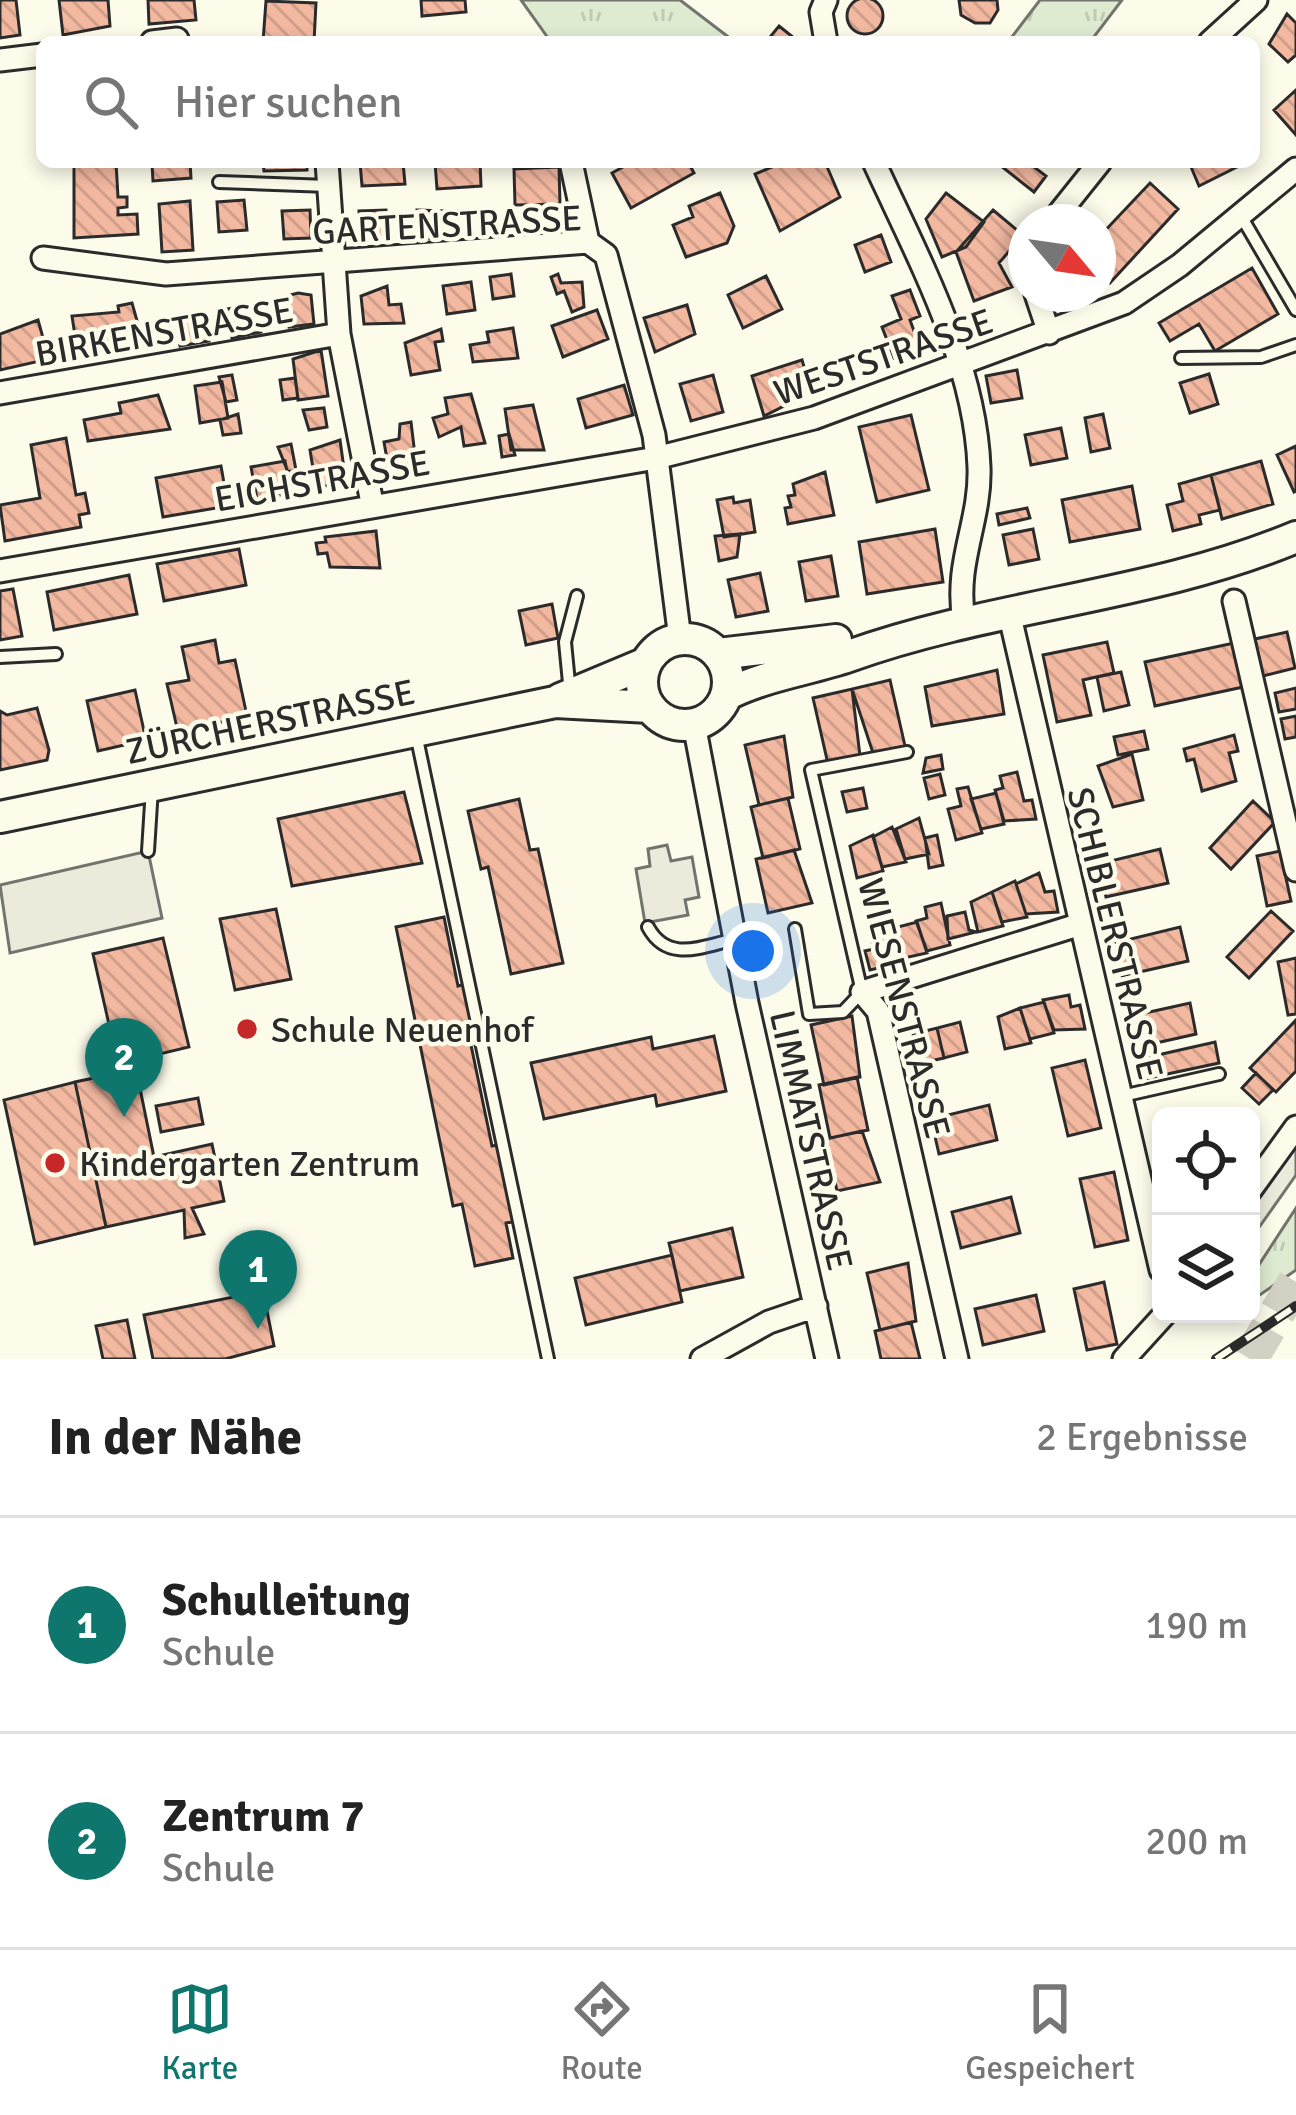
<!DOCTYPE html>
<html lang="de">
<head>
<meta charset="utf-8">
<style>
	body { margin:0; font-family:Signika,sans-serif; background:#f6f6f6; color:#222 }
	.controls { position:absolute; right:36px; bottom:36px; display:grid; overflow:hidden; border-radius:18px; box-shadow:0 6px 18px #0003 }
	.controls button { width:108px; height:108px; display:grid; place-items:center; padding:0; border:0; border-bottom:3px solid #e0e0e0; background:#fff; color:#222; font:60px sans-serif }
	.compass { position:absolute; left:1008px; top:204px; width:108px; height:108px; border-radius:50%; background:#fff; box-shadow:0 6px 18px #0003; rotate:119deg }
	.you { position:absolute; left:753px; top:951px; width:42px; height:42px; margin:-30px; border:9px solid #fff; border-radius:50%; background:#1a73e8; box-shadow:0 0 0 18px #1a73e833 }
	.badge { display:grid; place-items:center; width:78px; height:78px; border-radius:50%; background:#0f766e; color:#fff; font-size:39px; font-weight:700 }
	.pin { position:absolute; translate:-50% -99px; filter:drop-shadow(0 3px 6px #0008) }
	.pin::after { content:''; position:absolute; top:63px; width:42px; height:36px; background:inherit; clip-path:polygon(0 0,100% 0,50% 100%) }
	.list { margin:0; padding:0; list-style:none }
	h2 { display:flex; justify-content:space-between; align-items:center; height:156px; margin:0; padding:0 48px; font-size:51px }
	h2 small { font-size:39px; font-weight:400; color:#767676 }
	.list li { display:grid; grid-template-columns:78px 1fr auto; gap:36px; align-items:center; box-sizing:border-box; height:216px; padding:0 48px; border-top:3px solid #e0e0e0 }
	.list b { display:block; font-size:45px; white-space:nowrap }
	.list p { margin:0; font-size:39px; white-space:nowrap; color:#767676 }
	.list em { font-size:39px; font-style:normal; color:#767676 }
	.icon { flex:none; width:66px; height:66px; fill:none; stroke:currentColor; stroke-width:2; stroke-linecap:round; stroke-linejoin:round }
	.map { position:relative; flex:none; width:1296px; height:1359px; overflow:hidden }
	.search { position:absolute; background:#fff; box-shadow:0 6px 18px #0003; left:36px; right:36px; top:36px; height:132px; display:flex; align-items:center; gap:30px; box-sizing:border-box; padding:0 42px; border-radius:18px; color:#767676; font-size:45px }
	.sheet { height:588px; background:#fff }
	nav { display:flex; justify-content:space-around; align-items:center; box-sizing:border-box; height:168px; border-top:3px solid #e0e0e0; background:#fff; font-size:33px; color:#767676 }
	nav a { display:grid; justify-items:center; gap:6px }
	nav .on { color:#0f766e }
	.map>svg:first-child { display:block }
	.grass { fill:url(#grass-tufts); stroke:#74746e; stroke-width:3 }
	.parking { fill:#eceadb; stroke:#74746e; stroke-width:3 }
	.building { fill:url(#building-back-hatch); stroke:#2b2b2b; stroke-width:3 }
	.lines { fill:none; stroke-linecap:round; stroke-linejoin:round }
	.motorway-tunnel { stroke:#d3d1c4; stroke-width:36; stroke-dasharray:36 18; stroke-linecap:butt }
	.service-casing { stroke:#2b2b2b; stroke-width:16 }
	.minor-casing { stroke:#2b2b2b; stroke-width:27 }
	.primary-casing { stroke:#2b2b2b; stroke-width:36 }
	.service { stroke:#fdfbea; stroke-width:10 }
	.minor { stroke:#fdfbea; stroke-width:21 }
	.primary { stroke:#fdfbea; stroke-width:30 }
	.rail-casing { stroke:#2b2b2b; stroke-width:10 }
	.rail { stroke:#fdfbea; stroke-width:6; stroke-dasharray:18; stroke-linecap:butt }
	.poi-dot { fill:#c62828; stroke:#fdfbea; stroke-width:4.5 }
	.labels { text-anchor:middle; stroke-width:9; stroke-linejoin:round; paint-order:stroke }
	.street-label { font-size:36px; fill:#2b2b2b; stroke:#fdfbea }
	.poi-label { font-size:36px; fill:#2b2b2b; stroke:#fdfbea; text-anchor:start }
</style>
</head>
<body>
<div class="map">
<svg width="1296" height="1359" viewBox="0 0 1296 1359">
	<defs>
		<pattern id="grass-tufts" width="24" height="20" patternUnits="userSpaceOnUse" patternTransform="scale(3)"><rect width="24" height="20" fill="#deebd1"/><path d="M3 7l-1-3M5 7V3M7 7l1-3M15 17l-1-3M17 17v-4M19 17l1-3" fill="none" stroke="#bfcab4"/></pattern>
		<pattern id="building-back-hatch" width="6" height="6" patternUnits="userSpaceOnUse" patternTransform="scale(3)"><rect width="6" height="6" fill="#f2b8a0"/><path d="M-1 5l2 2M0 0l6 6M5-1l2 2" fill="none" stroke="#d09e8a"/></pattern>
	</defs>
	<rect width="100%" height="100%" fill="#fdfbea"/>
	<!-- grass -->
	<path class="grass" d="M521,0H680L735,42H551Z
		M1040,0H1122L1090,42H1008Z
		M1296,1208V1270L1251,1301V1277Z"/>
	<!-- parking -->
	<path class="parking" d="M667,845L671,861L692,857L699,897L685,900L688,915L645,923L636,869L650,866L648,849Z
		M148,851L162,918L10,953L0,885Z
		M1296,1147V1175L1260,1226L1251,1220V1210Z"/>
	<!-- building -->
	<path class="building" d="M847 16a18 18 0 1 1 36 0a18 18 0 1 1-36 0Z
		M0,0H16L20,35L0,38Z
		M59,0H108L110,26L63,35Z
		M148,0H194L196,20L149,24Z
		M421,0H465L466,12L422,16Z
		M959,0H997L998,10L990,23H975L961,15Z
		M266,1L316,3L314,42H263Z
		M1287,14L1296,23V55L1288,62L1269,44Z
		M779,26L799,42H766Z
		M1296,90V135L1274,110Z
		M74,162H116L118,197H127V207L118,208V215L137,214L138,234L74,238Z
		M190,162L191,178L153,181L152,164Z
		M263,162H307V170L264,171Z
		M360,162H403L405,184L362,186Z
		M435,162H480L481,186L437,189Z
		M632,162H688L694,173L631,208L612,173Z
		M784,162H825L840,197L780,231L755,174Z
		M996,162H1038L1034,167L1046,176L1034,192Z
		M1189,162H1247L1199,186Z
		M559,167L560,204L515,205L514,169Z
		M1150,183L1178,209L1110,283L1098,272V238Z
		M720,193L734,226L727,243L686,257L673,225L693,217L689,206Z
		M946,193L984,222L966,247L942,257L926,219Z
		M244,200L247,230L219,232L217,202Z
		M190,201L193,250L162,252L159,204Z
		M310,210L311,238L284,239L282,211Z
		M386,210L388,239L360,240L359,211Z
		M417,210L445,211V222H457V236L416,240Z
		M993,210L1023,235L999,263L1012,287L974,301L956,252Z
		M881,235L891,262L865,272L855,245Z
		M1252,268L1278,314L1215,351L1199,324L1170,341L1159,323Z
		M511,274L514,296L493,299L490,277Z
		M558,274L561,283L582,282L584,307L572,312L564,291L557,294L551,277Z
		M766,276L782,309L743,328L728,295Z
		M471,282L475,310L447,314L443,286Z
		M387,286L389,305L401,304L404,323L364,324L361,296Z
		M910,290L920,316L910,320L920,347L894,358L882,327L901,319L892,296Z
		M298,293L311,295L314,324L289,327L287,316L277,317L274,299Z
		M132,303L143,342L78,355L72,316L119,312L118,306Z
		M256,304L261,332L232,338L227,309Z
		M687,305L695,334L655,352L644,318Z
		M597,310L608,339L563,357L552,326Z
		M203,311L209,341L180,346L175,316Z
		M38,320L49,359L0,370V334Z
		M513,328L518,358L473,362L470,345L489,342L487,332Z
		M441,329L443,341L435,342L440,370L411,375L405,343Z
		M321,350L328,396L298,400L293,359Z
		M802,360L810,387L802,389L804,396L764,416L752,376Z
		M1017,370L1022,398L991,403L986,376Z
		M1209,374L1218,404L1190,413L1180,383Z
		M232,375L237,400L226,402L219,377Z
		M713,375L723,412L691,421L680,384Z
		M295,378L298,398L283,400L280,380Z
		M222,382L228,418L200,423L195,386Z
		M624,385L633,415L586,428L578,399Z
		M471,394L485,443L464,446L461,427L439,437L433,418L448,414L445,398Z
		M158,395L170,429L88,441L84,420L121,413L119,403Z
		M533,405L544,450H511L505,409Z
		M324,408L327,427L309,430L303,410Z
		M238,414L241,433L223,435L220,420Z
		M1103,414L1110,448L1091,452L1085,418Z
		M911,415L929,490L877,502L859,427Z
		M411,422L417,472L390,477L384,442L399,439L400,424Z
		M1061,428L1067,458L1031,465L1025,435Z
		M509,434L515,455L502,457L499,436Z
		M66,438L76,495L85,493L89,513L79,515L81,527L5,541L0,505L40,498L31,445Z
		M340,440L346,483L316,487L310,450Z
		M291,444L296,470L288,472L278,447Z
		M1296,446V491L1294,492L1277,455Z
		M285,461L291,493L257,499L251,467Z
		M1261,461L1273,504L1222,519L1211,475Z
		M221,466L228,506L163,517L156,478Z
		M825,472L834,515L788,524L785,508L791,507L788,496L795,495L793,484Z
		M1211,475L1220,510L1199,515L1201,524L1173,531L1167,505L1183,501L1179,484Z
		M1132,486L1140,529L1070,542L1062,500Z
		M733,497L734,503L750,500L755,532L724,537L717,500Z
		M1027,508L1030,518L999,525L997,514Z
		M935,529L943,582L867,594L859,542Z
		M1033,529L1039,559L1009,565L1003,535Z
		M376,531L380,568L330,567L327,553L318,554L316,543L326,542L325,537Z
		M740,534L737,557L719,561L715,536Z
		M239,549L246,585L164,601L157,564Z
		M831,556L838,596L806,601L799,562Z
		M760,573L768,611L736,617L728,580Z
		M129,575L137,614L54,630L47,592Z
		M13,589L22,636L0,640V591Z
		M552,604L558,638L526,645L519,611Z
		M1287,632L1295,668L1263,676L1255,639Z
		M215,640L219,663L235,660L247,716L178,732L167,684L189,680L182,647Z
		M1107,642L1114,673L1083,680L1091,715L1057,722L1043,655Z
		M1234,643L1243,687L1155,706L1145,662Z
		M997,670L1004,714L932,726L925,687Z
		M1121,672L1129,705L1104,711L1097,677Z
		M890,680L905,746L873,753L852,689Z
		M1296,688V709L1279,712L1275,693Z
		M852,689L860,756L828,764L813,698Z
		M135,690L146,740L98,751L87,701Z
		M37,708L49,750L47,760L0,770V711L7,715Z
		M1296,716V737L1285,739L1281,719Z
		M1144,731L1148,749L1118,755L1114,737Z
		M1234,735L1238,751L1229,753L1236,781L1202,791L1194,759L1187,761L1184,749Z
		M784,736L793,797L759,805L745,745Z
		M1132,754L1143,800L1113,807L1098,766Z
		M941,755L943,769L923,773L926,758Z
		M1017,772L1024,801L1032,800L1036,819L1004,821L995,790L1003,788L1000,776Z
		M940,774L945,795L929,799L924,778Z
		M968,787L982,833L956,840L948,809L961,806L957,789Z
		M863,788L867,808L847,812L842,792Z
		M404,792L422,863L292,886L278,819Z
		M996,793L1004,824L981,829L971,799Z
		M788,798L800,849L763,858L751,807Z
		M519,799L530,850L538,849L563,963L511,974L488,867L481,869L468,811Z
		M1253,801L1275,822L1231,869L1210,848Z
		M919,818L929,854L905,859L896,829Z
		M892,827L906,862L882,867L873,837Z
		M873,835L883,871L857,878L850,846Z
		M937,835L943,865L929,868L925,838Z
		M1160,849L1168,883L1106,897L1098,864Z
		M794,850L812,903L768,913L756,859Z
		M1280,851L1291,901L1267,906L1257,856Z
		M1039,873L1045,892L1054,891L1058,912L1026,914L1016,884Z
		M1015,881L1027,917L1002,922L992,892Z
		M992,892L1003,926L978,932L971,902Z
		M941,903L950,945L927,951L916,921L927,918L925,907Z
		M276,909L291,979L235,990L220,919Z
		M1271,911L1293,931L1249,978L1227,957Z
		M965,912L969,930L976,932L948,939L947,916Z
		M444,917L458,986L468,983L476,1020L466,1021L492,1146L503,1144L518,1221L506,1223L513,1258L475,1266L462,1204L453,1206L396,927Z
		M917,922L927,953L904,958L894,928Z
		M1180,927L1188,961L1122,976L1114,943Z
		M895,932L904,962L870,970L865,951L874,949L871,938Z
		M163,938L189,1047L118,1064L93,954Z
		M1296,958V1014L1288,1015L1278,962Z
		M1069,995L1071,1007L1080,1005L1085,1029L1054,1030L1043,1000Z
		M1044,1002L1054,1033L1030,1039L1020,1008Z
		M1190,1003L1196,1034L1134,1048L1127,1017Z
		M1020,1008L1031,1043L1005,1049L998,1017Z
		M852,1016L860,1077L824,1085L811,1025Z
		M1296,1020V1071L1276,1092L1250,1068Z
		M960,1022L967,1052L944,1058L937,1028Z
		M937,1028L944,1058L921,1063L913,1034Z
		M714,1036L726,1091L657,1106L655,1095L544,1119L531,1063L651,1037L653,1049Z
		M1215,1042L1219,1063L1144,1079L1140,1059Z
		M1085,1060L1101,1128L1068,1136L1052,1068Z
		M136,1069L154,1157L212,1144L224,1201L192,1208L204,1234L185,1238L184,1210L106,1227L75,1082Z
		M1256,1073L1273,1090L1259,1104L1242,1088Z
		M857,1077L868,1130L830,1138L819,1085Z
		M75,1082L106,1227L35,1244L4,1100Z
		M198,1098L203,1124L161,1132L156,1106Z
		M989,1105L997,1140L939,1154L931,1119Z
		M862,1131L880,1182L837,1191L826,1139Z
		M1114,1172L1128,1240L1095,1247L1080,1179Z
		M1011,1197L1020,1233L961,1248L952,1212Z
		M732,1228L743,1277L680,1291L669,1243Z
		M672,1255L682,1302L586,1325L575,1278Z
		M908,1263L916,1321L880,1330L867,1273Z
		M1104,1282L1117,1344L1087,1350L1074,1289Z
		M263,1291L274,1346L225,1359H153L144,1315Z
		M1036,1295L1044,1331L983,1345L975,1309Z
		M127,1320L135,1359H103L96,1326Z
		M911,1322L920,1359H881L875,1331Z"/>
	<g class="lines">
		<!-- motorway-tunnel -->
		<path class="motorway-tunnel" d="M1250,1359L1296,1281"/>
		<!-- service casing -->
		<g class="service-casing">
			<path id="service" d="M219,182L328,186
				M1241,216L1296,310
				M1181,358L1261,357L1296,345
				M0,657L56,654
				M570,693L565,642L577,596
				M416,734L548,1359
				M148,851L152,788
				M648,927C668,964 703,946 736,939
				M795,929L809,1014L843,1012L862,992L811,770L907,752
				M1122,1096L1219,1074"/>
		</g>
		<!-- minor casing -->
		<g class="minor-casing">
			<path id="minor" d="M152,42L177,39
				M826,42L821,12L826,0
				M1210,42L1256,0
				M0,60L42,55
				M327,162L339,334L372,503
				M571,162L588,242
				M874,162C917,256 975,361 979,467C981,522 954,562 964,621
				M1052,222L1100,162
				M43,258L166,274L588,242L606,255L654,435L680,639
				M1036,294L1049,333
				M0,393L339,334
				M0,571L656,458L814,418L1124,303L1180,265L1296,169
				M1234,601L1296,870
				M1009,612L1161,1270
				M694,724L747,1003L827,1359
				M1251,1189L1296,1127
				M702,1359L769,1322L816,1306
				M957,1359L878,1011L862,992L1081,924
				M1124,1359L1165,1314"/>
		</g>
		<!-- primary casing -->
		<g class="primary-casing">
			<path id="primary" d="M642 682a43 43 0 1 1 86 0a43 43 0 1 1-86 0Z
				M718,654L836,640
				M726,695C765,675 808,670 849,656C994,604 1153,597 1296,537
				M560,699L646,663
				M0,817L555,702L650,707"/>
		</g>
		<!-- service -->
		<use href="#service" class="service"/>
		<!-- minor -->
		<use href="#minor" class="minor"/>
		<!-- primary -->
		<use href="#primary" class="primary"/>
		<!-- rail casing -->
		<g class="rail-casing">
			<path id="rail" d="M1216,1359L1296,1306"/>
		</g>
		<!-- rail -->
		<use href="#rail" class="rail"/>
	</g>
	<!-- markers -->
	<g class="poi-dot">
		<circle cx="247" cy="1029" r="12"/>
		<circle cx="55" cy="1163" r="12"/>
	</g>
	<g class="labels">
		<!-- street labels -->
		<g class="street-label">
			<text transform="translate(447 224) rotate(-3)" y="13">GARTENSTRASSE</text>
			<text transform="translate(164 331) rotate(-10)" y="13">BIRKENSTRASSE</text>
			<text transform="translate(883 356) rotate(-19)" y="13">WESTSTRASSE</text>
			<text transform="translate(322 480) rotate(-10)" y="13">EICHSTRASSE</text>
			<text transform="translate(270 721) rotate(-12)" y="13">ZÜRCHERSTRASSE</text>
			<text transform="translate(1116 933) rotate(76)" y="13">SCHIBLERSTRASSE</text>
			<text transform="translate(905 1008) rotate(75)" y="13">WIESENSTRASSE</text>
			<text transform="translate(812 1140) rotate(77)" y="13">LIMMATSTRASSE</text>
		</g>
		<!-- poi labels -->
		<g class="poi-label">
			<text x="271" y="1042">Schule Neuenhof</text>
			<text x="79" y="1176">Kindergarten Zentrum</text>
		</g>
	</g>
</svg>
<div class="controls">
<button><svg class="icon" aria-label="locate" viewBox="0 0 24 24"><circle cx="12" cy="12" r="6"/><path d="M12 2v4M12 18v4M2 12h4M18 12h4"/></svg></button>
<button><svg class="icon" aria-label="layers" viewBox="0 0 24 24"><path d="M12 4l9 5-9 5-9-5zM3 14l9 5 9-5"/></svg></button>
</div>
<svg class="compass" viewBox="-18 -18 36 36"><path d="M0-13l5 13h-10z" fill="#e53935"/><path d="M0 13l5-13h-10z" fill="#767676"/></svg>
<div class="you"></div>
<div class="pin badge" style="left:258px;top:1329px">1</div>
<div class="pin badge" style="left:124px;top:1117px">2</div>
<div class="search"><svg class="icon" aria-label="search" viewBox="0 0 24 24"><circle cx="10" cy="10" r="6"/><path d="M15 15l6 6"/></svg>Hier suchen</div>
</div>
<section class="sheet">
<h2>In der Nähe<small>2 Ergebnisse</small></h2>
<ul class="list">
<li><span class="badge">1</span><div><b>Schulleitung</b><p>Schule</p></div><em>190 m</em></li>
<li><span class="badge">2</span><div><b>Zentrum 7</b><p>Schule</p></div><em>200 m</em></li>
</ul>
</section>
<nav>
<a class="on"><svg class="icon" aria-label="map" viewBox="0 0 24 24"><path d="M3 6l6-2 6 2 6-2v14l-6 2-6-2-6 2zM9 4v14M15 6v14"/></svg>Karte</a>
<a><svg class="icon" aria-label="directions" viewBox="0 0 24 24"><path d="M12 3l9 9-9 9-9-9zM9 14v-3h6M13 9l2 2-2 2"/></svg>Route</a>
<a><svg class="icon" aria-label="saved" viewBox="0 0 24 24"><path d="M7 4h10v16l-5-4-5 4z"/></svg>Gespeichert</a>
</nav>
</body>
</html>
